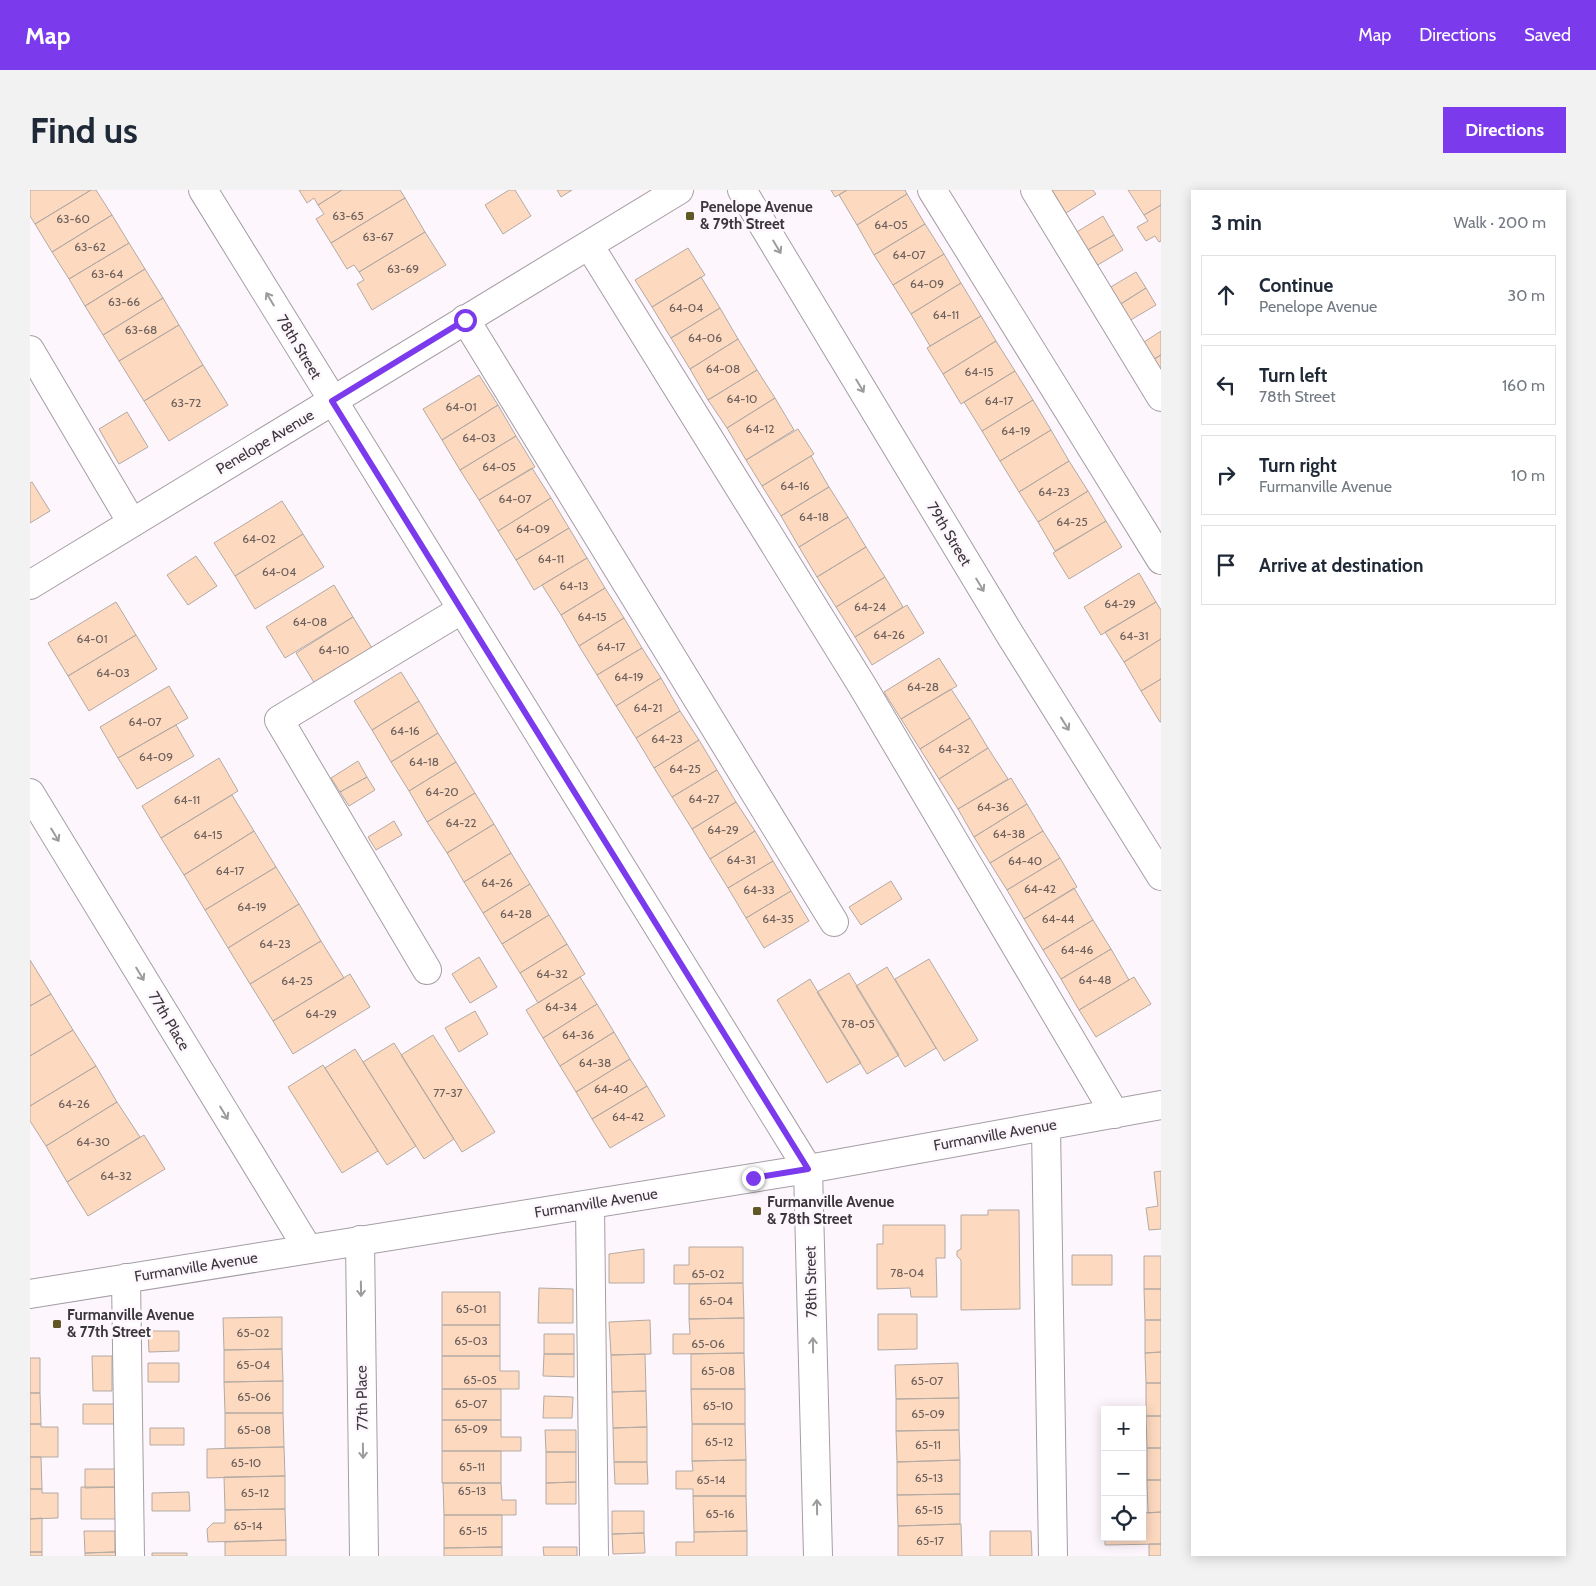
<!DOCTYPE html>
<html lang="en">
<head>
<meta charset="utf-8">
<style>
	body { margin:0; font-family:Cabin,sans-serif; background:#f2f2f3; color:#1f2937 }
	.controls { position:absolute; right:15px; bottom:15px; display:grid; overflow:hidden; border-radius:0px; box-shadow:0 2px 12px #0003 }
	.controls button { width:45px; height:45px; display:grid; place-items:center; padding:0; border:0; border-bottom:1px solid #e0e1e3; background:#fff; color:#1f2937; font:25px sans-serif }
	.stop { position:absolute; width:15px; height:15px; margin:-11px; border:4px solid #7c3aed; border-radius:50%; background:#fff }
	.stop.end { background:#7c3aed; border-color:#fff; box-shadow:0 1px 5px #0008 }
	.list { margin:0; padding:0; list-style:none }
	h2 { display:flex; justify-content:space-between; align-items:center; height:65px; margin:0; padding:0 20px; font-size:21px }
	h2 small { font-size:16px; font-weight:400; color:#747a83 }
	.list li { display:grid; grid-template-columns:32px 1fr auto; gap:15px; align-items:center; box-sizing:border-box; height:80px; margin:0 10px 10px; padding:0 10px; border:1px solid #e0e1e3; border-radius:0px }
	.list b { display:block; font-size:19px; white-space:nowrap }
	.list p { margin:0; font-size:16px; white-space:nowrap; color:#747a83 }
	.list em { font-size:16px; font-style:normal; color:#747a83 }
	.icon { flex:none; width:28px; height:28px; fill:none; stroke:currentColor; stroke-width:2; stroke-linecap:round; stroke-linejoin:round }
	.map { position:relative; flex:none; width:1131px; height:1366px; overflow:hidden; border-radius:0px }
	header { display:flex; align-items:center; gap:30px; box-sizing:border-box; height:70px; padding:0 25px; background:#7c3aed; color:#fff }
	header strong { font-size:24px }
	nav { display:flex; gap:28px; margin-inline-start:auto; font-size:18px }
	.intro { display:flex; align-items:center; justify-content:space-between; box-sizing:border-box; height:120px; padding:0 30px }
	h1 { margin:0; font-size:35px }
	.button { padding:12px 22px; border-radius:0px; background:#7c3aed; color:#fff; font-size:18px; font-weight:700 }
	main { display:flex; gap:30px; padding:0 30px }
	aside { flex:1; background:#fff; border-radius:0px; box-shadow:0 2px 12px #0003 }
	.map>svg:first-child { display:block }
	.building { fill:#fdd9c0; stroke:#b3aaa4 }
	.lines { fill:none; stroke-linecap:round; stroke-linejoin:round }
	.minor-casing { stroke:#a59da4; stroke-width:30 }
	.minor { stroke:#fff; stroke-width:28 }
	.oneway { stroke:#9d9c9d }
	.route { stroke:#7c3aed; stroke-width:6 }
	.poi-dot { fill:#615724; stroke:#fef6fd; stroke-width:2 }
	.labels { text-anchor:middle; stroke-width:5; stroke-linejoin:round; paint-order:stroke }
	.number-label { font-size:12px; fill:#6c605c }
	.poi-label { font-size:15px; font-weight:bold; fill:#3b383b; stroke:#fef6fd; text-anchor:start }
	.street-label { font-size:15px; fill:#3b383b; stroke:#fef6fd }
</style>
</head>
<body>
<header>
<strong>Map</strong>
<nav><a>Map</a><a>Directions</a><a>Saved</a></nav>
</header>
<div class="intro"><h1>Find us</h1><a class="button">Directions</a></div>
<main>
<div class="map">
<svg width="1131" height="1366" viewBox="0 0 1131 1366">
	<rect width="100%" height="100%" fill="#fef6fd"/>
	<!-- building -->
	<path class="building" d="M0,0H61L5,34L0,26Z
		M61,0H66L82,25L22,62L5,34Z
		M269,0H312L288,15L284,8L277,13Z
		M312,0H370L375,8L301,53L286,29L294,24L288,15Z
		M479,0H485L501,26L473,44L455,15Z
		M527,0H542L531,7Z
		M801,0H817L805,7Z
		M817,0H875L877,4L827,35L809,5Z
		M1017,0H1063L1066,4L1033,25Z
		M1098,0H1131V15L1114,25Z
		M877,4L895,34L844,65L827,35Z
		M375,8L395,42L329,82L324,75L317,79L301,53Z
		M1131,15V51L1129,52L1125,46L1116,51L1107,37L1118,31L1114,25Z
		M82,25L99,53L39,89L22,62Z
		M1073,26L1084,45L1056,61L1045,43Z
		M895,34L914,64L863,95L844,65Z
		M395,42L416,75L342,120L327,94L334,90L329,82Z
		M1084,45L1093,60L1066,76L1056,61Z
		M99,53L115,79L55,116L39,89Z
		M658,58L675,85L622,117L605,90Z
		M914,64L931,93L881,124L863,95Z
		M115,79L133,108L73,145L55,116Z
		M1106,82L1116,98L1089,115L1079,98Z
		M671,87L690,118L641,148L622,117Z
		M931,93L951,126L900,156L881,124Z
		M1116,98L1126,115L1099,131L1089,115Z
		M133,108L149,135L89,171L73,145Z
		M690,118L708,149L660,179L641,148Z
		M951,126L966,151L913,184L897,158Z
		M149,135L173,175L114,211L89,171Z
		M1131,141V165L1124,169L1114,152Z
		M708,149L727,180L678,210L660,179Z
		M966,151L985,181L931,214L913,184Z
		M1131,165V180L1124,169Z
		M173,175L198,215L139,251L114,211Z
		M727,180L745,208L697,238L678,210Z
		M985,181L1003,210L952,241L934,212Z
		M449,185L468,215L412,250L393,219Z
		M745,208L764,240L716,270L697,238Z
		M1003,210L1021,240L970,271L952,241Z
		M468,215L486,246L430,280L412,250Z
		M97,222L118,257L89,274L69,239Z
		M768,239L784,264L732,296L716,270Z
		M1021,240L1039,271L989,302L970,271Z
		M486,246L505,277L449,310L430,280Z
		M781,266L799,297L751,326L732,296Z
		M1039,271L1058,301L1008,332L989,302Z
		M502,278L521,308L468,341L449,310Z
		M2,292L20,321L0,333V293Z
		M799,297L818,327L769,357L751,326Z
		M1058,301L1076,331L1025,361L1008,332Z
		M521,308L539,338L486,370L468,341Z
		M252,311L273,344L205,386L184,353Z
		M818,327L836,357L787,387L769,357Z
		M1076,331L1092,357L1039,389L1023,363Z
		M539,338L557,368L504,400L486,370Z
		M273,344L294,377L225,419L205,386Z
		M836,357L855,387L806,417L787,387Z
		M166,366L187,396L158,415L137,385Z
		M557,368L575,398L531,425L512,395Z
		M1109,383L1126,412L1071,445L1054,417Z
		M855,387L873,417L825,447L806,417Z
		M304,395L323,427L255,468L236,437Z
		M575,398L594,428L549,456L531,425Z
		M86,412L106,445L38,486L18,453Z
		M1126,412L1131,420V449L1094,472L1075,442Z
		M877,415L894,443L842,475L825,447Z
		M323,427L342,458L285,494L266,463Z
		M594,428L612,458L567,485L549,456Z
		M106,445L127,479L59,521L38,486Z
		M1131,449V489L1111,501L1094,472Z
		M612,458L631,488L586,516L567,485Z
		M909,468L927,496L871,529L854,502Z
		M371,482L389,511L342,540L324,511Z
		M631,488L650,521L606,548L586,516Z
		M1131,489V532H1130L1111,501Z
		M139,496L158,528L88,568L70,537Z
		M921,499L940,528L890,559L871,529Z
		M389,511L408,543L361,572L342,540Z
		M650,521L669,550L624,578L606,548Z
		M940,528L958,558L909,589L890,559Z
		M146,535L164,566L107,599L88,568Z
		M408,543L426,572L379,601L361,572Z
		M669,550L687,580L642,607L624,578Z
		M958,558L978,589L928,619L909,589Z
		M189,568L208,601L131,648L112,616Z
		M328,571L337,587L310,602L301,588Z
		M426,572L445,603L397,632L379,601Z
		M687,580L706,612L662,639L642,607Z
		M337,587L345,600L319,616L310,602Z
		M981,588L997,614L944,647L928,619Z
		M445,603L464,634L417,663L397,632Z
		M202,605L224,641L154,685L131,648Z
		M706,612L725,641L680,669L662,639Z
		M997,614L1013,641L960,673L944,647Z
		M364,631L372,645L346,660L338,647Z
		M464,634L481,663L434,692L417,663Z
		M224,641L246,677L175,720L154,685Z
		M725,641L743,671L698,698L680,669Z
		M1013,641L1030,668L977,700L960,673Z
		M481,663L500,694L453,723L434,692Z
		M1030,668L1047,697L994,729L977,700Z
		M743,671L761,701L716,728L698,698Z
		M246,677L269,714L198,758L175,720Z
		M861,691L872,709L831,735L819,717Z
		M500,694L519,725L472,754L453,723Z
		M1044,698L1063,730L1013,760L994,729Z
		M761,701L779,731L734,758L716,728Z
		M269,714L291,751L220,794L198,758Z
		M519,725L537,754L490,783L472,754Z
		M1063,730L1081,759L1031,789L1013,760Z
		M291,751L314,788L243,831L220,794Z
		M537,754L555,784L508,813L490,783Z
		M1081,759L1099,790L1049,820L1031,789Z
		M449,767L467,797L440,813L422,784Z
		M899,769L948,850L914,871L865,789Z
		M0,770L21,804L0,816Z
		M857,777L906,858L875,877L826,796Z
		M819,783L869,865L837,884L787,802Z
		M320,784L340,817L263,864L243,831Z
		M550,787L567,814L513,848L496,820Z
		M1104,787L1121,814L1066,847L1049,820Z
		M780,789L831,873L797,893L747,810Z
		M21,804L43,840L0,866V816Z
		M567,814L584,842L530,876L513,848Z
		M445,821L458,844L429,862L415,838Z
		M43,840L66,876L0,916V866Z
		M584,842L600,869L546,902L530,876Z
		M403,845L465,942L432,962L371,865Z
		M364,853L424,949L394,969L333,872Z
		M325,859L386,956L357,975L295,878Z
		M600,869L617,896L562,929L546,902Z
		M293,875L348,961L312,983L258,897Z
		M66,876L87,912L16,956L0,931V916Z
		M617,896L635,926L580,958L562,929Z
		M87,912L110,947L37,992L16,956Z
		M114,945L135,979L58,1026L37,992Z
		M1131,981V1039L1119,1040L1116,1018L1128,1016L1124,982Z
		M958,1020H989L990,1119L931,1120V1070L927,1066V1061L931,1059V1025H958Z
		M853,1035H915V1068H906L907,1107H881L880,1098L847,1099V1054H853Z
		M659,1057H713V1093L644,1094V1075H659Z
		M614,1059V1093H579V1064Z
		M1042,1065H1082V1095H1042Z
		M1114,1066H1131V1099H1114Z
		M713,1093L714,1128L659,1129V1094Z
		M509,1098L543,1099V1133H508Z
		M1114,1099H1131V1130H1115Z
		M412,1102H470V1135H412Z
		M848,1124H887V1159L848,1160Z
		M252,1127V1159L194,1160L193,1128Z
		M714,1128V1163L643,1164V1144H660L659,1129Z
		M620,1130L621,1164L581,1165L579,1132Z
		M1115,1130H1131V1162L1115,1163Z
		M412,1135H470V1166H412Z
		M118,1141H149V1161L119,1162Z
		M514,1144H544V1164H514Z
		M252,1159L253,1191L194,1192V1160Z
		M1131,1162V1193H1116L1115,1163Z
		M714,1163L715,1199H661V1164Z
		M514,1164H544V1187L513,1186Z
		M615,1164L616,1201L582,1202L581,1165Z
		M62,1166H82V1201H63Z
		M412,1166H470V1181H489V1199H412Z
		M0,1168H10V1203H0Z
		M118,1173H149V1192H118Z
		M928,1173L929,1208L866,1209L865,1175Z
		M253,1191V1223H195L194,1192Z
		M1116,1193H1131V1226H1116Z
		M412,1199H471V1230H412Z
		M661,1199H715V1234H662Z
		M616,1201L617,1237L583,1238L582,1202Z
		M0,1203H10L11,1234H0Z
		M514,1206L543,1207L542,1228H513Z
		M929,1208V1240L866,1241V1209Z
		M53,1214H85V1234H53Z
		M195,1223H253L254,1257L195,1258Z
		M1116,1226H1131V1258H1117Z
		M412,1230H471V1247H491V1261H412Z
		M0,1234H11V1237H28V1267H0Z
		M662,1234H715L716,1270L662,1271Z
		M617,1237V1272H584L583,1238Z
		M120,1238H154V1255H120Z
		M515,1240H546V1262H516Z
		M929,1240L930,1270L867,1272L866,1241Z
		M254,1257L255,1286L177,1288V1259Z
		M1117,1258H1131V1290H1117Z
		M412,1261H471V1293H412Z
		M516,1262H546V1292L516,1293Z
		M0,1267H11L12,1299H0Z
		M716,1270V1306H663V1299H646V1281H663L662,1271Z
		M930,1270V1304L867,1305V1272Z
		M584,1272H617L618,1294H585Z
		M55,1279H86V1297L55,1298Z
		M255,1286V1319L195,1320L194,1287Z
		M1117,1290H1131V1322L1118,1323Z
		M546,1292V1314H516V1293Z
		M413,1293H471L472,1310H486V1325H414Z
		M51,1297H86L87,1329H51Z
		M0,1299H12V1303H28V1328L0,1329Z
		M159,1302L160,1321H122V1303Z
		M930,1304V1334L868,1336L867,1305Z
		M663,1306H716L717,1341L664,1342Z
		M255,1319L256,1350L178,1352L177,1339L183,1333H195V1320Z
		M582,1321H614V1343L582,1344Z
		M1131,1322V1354L1075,1355V1347H1112V1323Z
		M414,1325H472V1357L414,1358Z
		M12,1328V1362H0V1329Z
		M931,1334L932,1366H868V1336Z
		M54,1341H85V1362L55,1363Z
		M717,1341V1366H646V1352H664V1342Z
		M960,1341H1001L1002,1366H960Z
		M614,1343L615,1363L583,1364L582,1344Z
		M256,1350V1366H195V1352Z
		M1119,1354H1131V1366H1119Z
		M472,1357V1366H414V1358Z
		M513,1357H547V1366H514Z
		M0,1362H12V1366H0Z
		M85,1362L86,1366H55V1363Z
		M122,1363H157V1366H122Z"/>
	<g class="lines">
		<!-- minor casing -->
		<g class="minor-casing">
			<path id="minor" d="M173,0L778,979L788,1366
				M712,0L979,443L1131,686
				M902,0L1131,370
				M1005,0L1131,207
				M559,55L833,497L1085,924
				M435,129L804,732
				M0,160L102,333
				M0,395L649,0
				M0,603L278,1059
				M397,780L249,530L431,420
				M1016,937L1023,1366
				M560,1014L564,1366
				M330,1050L334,1366
				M96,1088L100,1366
				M0,1104L778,979L1131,915"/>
		</g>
		<!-- minor -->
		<use href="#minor" class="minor"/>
	</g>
	<!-- one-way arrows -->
	<defs><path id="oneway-shaft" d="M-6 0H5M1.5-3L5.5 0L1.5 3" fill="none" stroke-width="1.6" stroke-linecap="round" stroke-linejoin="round" transform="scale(1.25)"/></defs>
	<g class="oneway">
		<use href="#oneway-shaft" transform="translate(747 57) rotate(59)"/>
		<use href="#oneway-shaft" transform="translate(240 109) rotate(-121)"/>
		<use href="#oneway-shaft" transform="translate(830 196) rotate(59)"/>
		<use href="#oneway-shaft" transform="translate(950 395) rotate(59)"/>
		<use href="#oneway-shaft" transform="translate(1035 534) rotate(58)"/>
		<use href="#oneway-shaft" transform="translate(25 645) rotate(59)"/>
		<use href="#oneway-shaft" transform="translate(110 784) rotate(59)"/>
		<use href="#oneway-shaft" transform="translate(194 923) rotate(59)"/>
		<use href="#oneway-shaft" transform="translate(331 1099) rotate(89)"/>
		<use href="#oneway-shaft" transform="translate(783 1155) rotate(-91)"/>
		<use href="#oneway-shaft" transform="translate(333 1261) rotate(89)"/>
		<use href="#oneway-shaft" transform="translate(787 1317) rotate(-91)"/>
	</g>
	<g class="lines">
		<!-- route -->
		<path class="route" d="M435,130L302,211L778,979L723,988"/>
	</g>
	<!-- markers -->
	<g class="poi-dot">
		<rect x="655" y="21" width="10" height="10" rx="2.5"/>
		<rect x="722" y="1016" width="10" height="10" rx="2.5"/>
		<rect x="22" y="1129" width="10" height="10" rx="2.5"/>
	</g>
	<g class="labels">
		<!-- number labels -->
		<g class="number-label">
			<text x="318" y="30">63-65</text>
			<text x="43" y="33">63-60</text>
			<text x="861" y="39">64-05</text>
			<text x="348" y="51">63-67</text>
			<text x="60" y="61">63-62</text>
			<text x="879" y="69">64-07</text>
			<text x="373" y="83">63-69</text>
			<text x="77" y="88">63-64</text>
			<text x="897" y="98">64-09</text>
			<text x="94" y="116">63-66</text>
			<text x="656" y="122">64-04</text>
			<text x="916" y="129">64-11</text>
			<text x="111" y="144">63-68</text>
			<text x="675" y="152">64-06</text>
			<text x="693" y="183">64-08</text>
			<text x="949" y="186">64-15</text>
			<text x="712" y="213">64-10</text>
			<text x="969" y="215">64-17</text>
			<text x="156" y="217">63-72</text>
			<text x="431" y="221">64-01</text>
			<text x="730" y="243">64-12</text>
			<text x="986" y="245">64-19</text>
			<text x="449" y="252">64-03</text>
			<text x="469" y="281">64-05</text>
			<text x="765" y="300">64-16</text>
			<text x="1024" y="306">64-23</text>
			<text x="485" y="313">64-07</text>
			<text x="784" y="331">64-18</text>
			<text x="1042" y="336">64-25</text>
			<text x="503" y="343">64-09</text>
			<text x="229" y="353">64-02</text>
			<text x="521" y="373">64-11</text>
			<text x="249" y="386">64-04</text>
			<text x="544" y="400">64-13</text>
			<text x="1090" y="418">64-29</text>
			<text x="840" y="421">64-24</text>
			<text x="562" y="431">64-15</text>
			<text x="280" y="436">64-08</text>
			<text x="859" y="449">64-26</text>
			<text x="1104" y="450">64-31</text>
			<text x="62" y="453">64-01</text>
			<text x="581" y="461">64-17</text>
			<text x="304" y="464">64-10</text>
			<text x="83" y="487">64-03</text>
			<text x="599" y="491">64-19</text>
			<text x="893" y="501">64-28</text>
			<text x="618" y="522">64-21</text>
			<text x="115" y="536">64-07</text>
			<text x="375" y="545">64-16</text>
			<text x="637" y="553">64-23</text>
			<text x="924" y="563">64-32</text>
			<text x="126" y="571">64-09</text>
			<text x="394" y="576">64-18</text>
			<text x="655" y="583">64-25</text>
			<text x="412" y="606">64-20</text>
			<text x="674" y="613">64-27</text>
			<text x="157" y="614">64-11</text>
			<text x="963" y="621">64-36</text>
			<text x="431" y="637">64-22</text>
			<text x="693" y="644">64-29</text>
			<text x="979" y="648">64-38</text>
			<text x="178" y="649">64-15</text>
			<text x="711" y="674">64-31</text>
			<text x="995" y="675">64-40</text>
			<text x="200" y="685">64-17</text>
			<text x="467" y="697">64-26</text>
			<text x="1010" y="703">64-42</text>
			<text x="729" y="704">64-33</text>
			<text x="222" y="721">64-19</text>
			<text x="486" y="728">64-28</text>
			<text x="748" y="733">64-35</text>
			<text x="1028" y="733">64-44</text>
			<text x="245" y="758">64-23</text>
			<text x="1047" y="764">64-46</text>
			<text x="522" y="788">64-32</text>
			<text x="1065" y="794">64-48</text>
			<text x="267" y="795">64-25</text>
			<text x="531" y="821">64-34</text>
			<text x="291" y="828">64-29</text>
			<text x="828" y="838">78-05</text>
			<text x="548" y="849">64-36</text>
			<text x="565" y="877">64-38</text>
			<text x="581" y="903">64-40</text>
			<text x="418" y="907">77-37</text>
			<text x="44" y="918">64-26</text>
			<text x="598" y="931">64-42</text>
			<text x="63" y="956">64-30</text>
			<text x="86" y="990">64-32</text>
			<text x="877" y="1087">78-04</text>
			<text x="678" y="1088">65-02</text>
			<text x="686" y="1115">65-04</text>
			<text x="441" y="1123">65-01</text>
			<text x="223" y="1147">65-02</text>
			<text x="441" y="1155">65-03</text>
			<text x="678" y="1158">65-06</text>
			<text x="223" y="1179">65-04</text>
			<text x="688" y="1185">65-08</text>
			<text x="450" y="1194">65-05</text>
			<text x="897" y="1195">65-07</text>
			<text x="224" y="1211">65-06</text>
			<text x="441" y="1218">65-07</text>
			<text x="688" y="1220">65-10</text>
			<text x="898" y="1228">65-09</text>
			<text x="441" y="1243">65-09</text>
			<text x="224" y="1244">65-08</text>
			<text x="689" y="1256">65-12</text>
			<text x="898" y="1259">65-11</text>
			<text x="216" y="1277">65-10</text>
			<text x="442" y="1281">65-11</text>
			<text x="899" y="1292">65-13</text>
			<text x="681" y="1294">65-14</text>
			<text x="442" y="1305">65-13</text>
			<text x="225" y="1307">65-12</text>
			<text x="899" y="1324">65-15</text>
			<text x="690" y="1328">65-16</text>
			<text x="218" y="1340">65-14</text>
			<text x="443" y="1345">65-15</text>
			<text x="900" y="1355">65-17</text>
		</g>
		<!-- poi labels -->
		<g class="poi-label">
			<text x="670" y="22">Penelope Avenue<tspan x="670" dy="17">&amp; 79th Street</tspan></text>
			<text x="737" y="1017">Furmanville Avenue<tspan x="737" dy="17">&amp; 78th Street</tspan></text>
			<text x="37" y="1130">Furmanville Avenue<tspan x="37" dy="17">&amp; 77th Street</tspan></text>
		</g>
		<!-- street labels -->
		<g class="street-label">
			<text transform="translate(269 157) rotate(59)" y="5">78th Street</text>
			<text transform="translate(235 252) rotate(-31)" y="5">Penelope Avenue</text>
			<text transform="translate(919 344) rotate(59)" y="5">79th Street</text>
			<text transform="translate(139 831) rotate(59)" y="5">77th Place</text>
			<text transform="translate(965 945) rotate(-10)" y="5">Furmanville Avenue</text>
			<text transform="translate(566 1013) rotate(-9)" y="5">Furmanville Avenue</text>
			<text transform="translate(166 1077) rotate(-9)" y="5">Furmanville Avenue</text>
			<text transform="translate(781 1092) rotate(-91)" y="5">78th Street</text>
			<text transform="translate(332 1208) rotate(-91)" y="5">77th Place</text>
		</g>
	</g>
</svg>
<div class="controls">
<button>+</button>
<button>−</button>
<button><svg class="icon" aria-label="locate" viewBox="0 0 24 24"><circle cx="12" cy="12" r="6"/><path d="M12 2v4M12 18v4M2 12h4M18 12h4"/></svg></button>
</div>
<div class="stop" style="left:435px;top:130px"></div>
<div class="stop end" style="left:723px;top:988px"></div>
</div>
<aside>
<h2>3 min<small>Walk · 200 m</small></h2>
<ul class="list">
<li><svg class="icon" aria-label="ahead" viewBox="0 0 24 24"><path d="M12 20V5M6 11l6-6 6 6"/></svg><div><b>Continue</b><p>Penelope Avenue</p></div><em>30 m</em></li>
<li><svg class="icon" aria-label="left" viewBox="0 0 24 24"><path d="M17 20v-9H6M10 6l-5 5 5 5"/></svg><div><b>Turn left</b><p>78th Street</p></div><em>160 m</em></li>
<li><svg class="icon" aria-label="right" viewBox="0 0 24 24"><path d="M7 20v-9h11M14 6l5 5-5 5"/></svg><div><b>Turn right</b><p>Furmanville Avenue</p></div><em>10 m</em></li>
<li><svg class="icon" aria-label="arrive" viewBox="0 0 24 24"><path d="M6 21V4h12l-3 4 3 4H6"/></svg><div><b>Arrive at destination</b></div></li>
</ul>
</aside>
</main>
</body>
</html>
